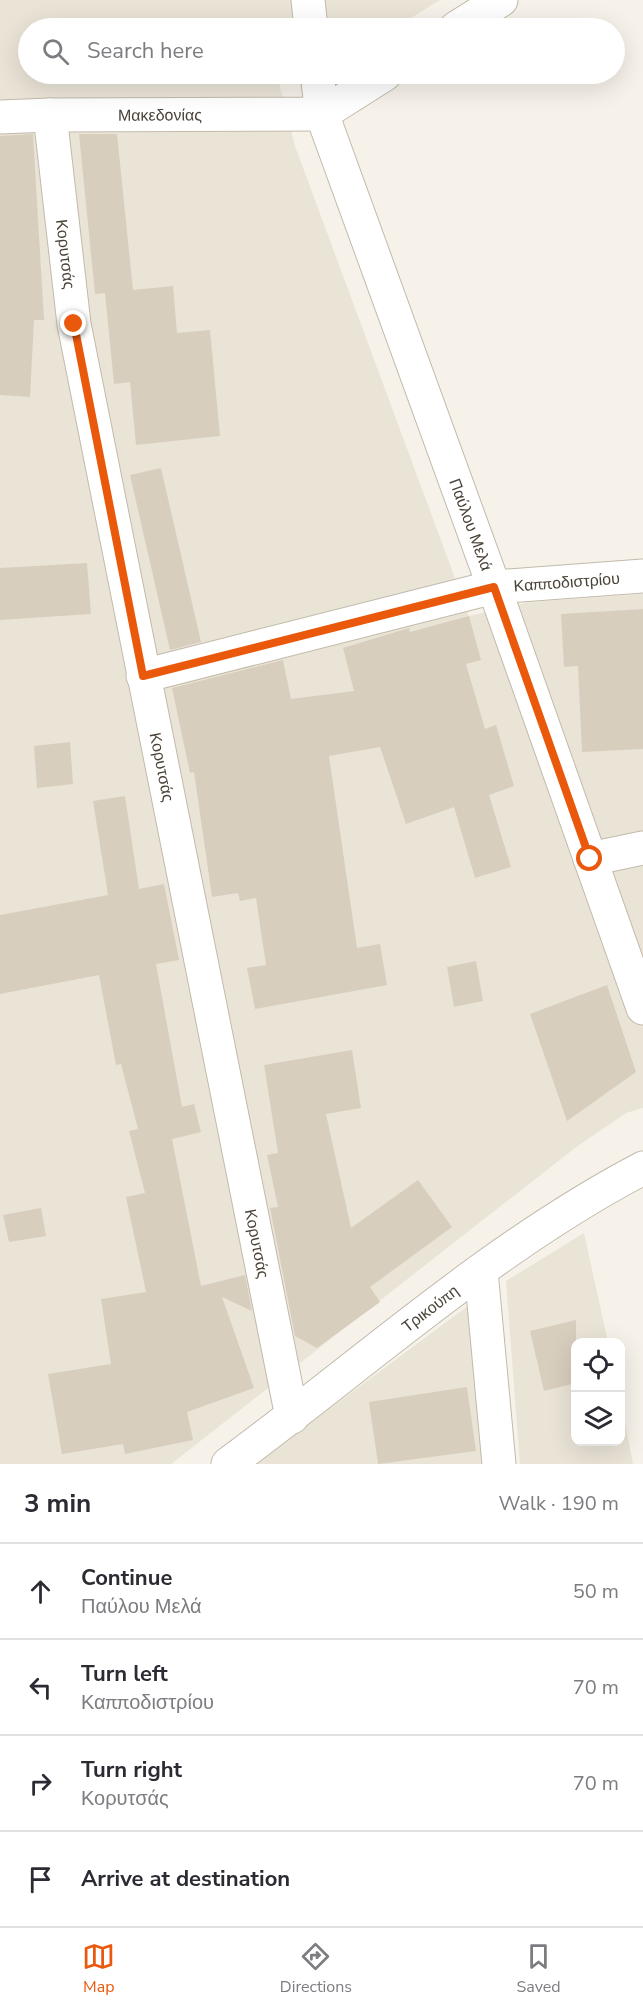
<!DOCTYPE html>
<html lang="en">
<head>
<meta charset="utf-8">
<style>
	body { margin:0; font-family:"Nunito Sans",sans-serif; background:#f2f2f3; color:#2b2b33 }
	.controls { position:absolute; right:18px; bottom:18px; display:grid; overflow:hidden; border-radius:12px; box-shadow:0 6px 24px #0002 }
	.controls button { width:54px; height:54px; display:grid; place-items:center; padding:0; border:0; border-bottom:2px solid #e1e1e2; background:#fff; color:#2b2b33; font:30px sans-serif }
	.stop { position:absolute; width:18px; height:18px; margin:-14px; border:4px solid #ea580c; border-radius:50%; background:#fff }
	.stop.end { background:#ea580c; border-color:#fff; box-shadow:0 2px 6px #0008 }
	.list { margin:0; padding:0; list-style:none }
	h2 { display:flex; justify-content:space-between; align-items:center; height:78px; margin:0; padding:0 24px; font-size:26px }
	h2 small { font-size:20px; font-weight:400; color:#7c7c81 }
	.list li { display:grid; grid-template-columns:39px 1fr auto; gap:18px; align-items:center; box-sizing:border-box; height:96px; padding:0 24px; border-top:2px solid #e1e1e2 }
	.list b { display:block; font-size:22px; white-space:nowrap }
	.list p { margin:0; font-size:20px; white-space:nowrap; color:#7c7c81 }
	.list em { font-size:20px; font-style:normal; color:#7c7c81 }
	.icon { flex:none; width:33px; height:33px; fill:none; stroke:currentColor; stroke-width:2; stroke-linecap:round; stroke-linejoin:round }
	.map { position:relative; flex:none; width:643px; height:1464px; overflow:hidden }
	.search { position:absolute; background:#fff; box-shadow:0 6px 24px #0002; left:18px; right:18px; top:18px; height:66px; display:flex; align-items:center; gap:15px; box-sizing:border-box; padding:0 21px; border-radius:33px; color:#7c7c81; font-size:22px }
	.sheet { height:462px; background:#fff }
	nav { display:flex; justify-content:space-around; align-items:center; box-sizing:border-box; height:84px; border-top:2px solid #e1e1e2; background:#fff; font-size:16px; color:#7c7c81 }
	nav a { display:grid; justify-items:center; gap:3px }
	nav .on { color:#ea580c }
	.map>svg:first-child { display:block }
	.residential { fill:#eae4d7 }
	.building { fill:#d8cebe }
	.lines { fill:none; stroke-linecap:round; stroke-linejoin:round }
	.minor-casing { stroke:#c2baab; stroke-width:35 }
	.minor { stroke:#fff; stroke-width:33 }
	.route { stroke:#ea580c; stroke-width:8 }
	.labels { text-anchor:middle; stroke-width:6; stroke-linejoin:round; paint-order:stroke }
	.street-label { font-size:16px; fill:#4a4337; stroke:#fff }
</style>
</head>
<body>
<div class="map">
<svg width="643" height="1464" viewBox="0 0 643 1464">
	<rect width="100%" height="100%" fill="#f6f2ea"/>
	<!-- residential -->
	<path class="residential" d="M0,0H440L395,28H28V74H284L277,75L295,146L469,616L530,602L643,594V1108L626,1113L575,1148L171,1464H0Z
		M584,1233L608,1342H576V1442H620L621,1403L633,1464H520L506,1281Z
		M472,1303L482,1464H255Z"/>
	<!-- building -->
	<path class="building" d="M33,134L44,320H34L30,397L0,395V136Z
		M79,134H117L133,290L173,286L177,333L210,330L220,436L136,445L130,382L114,384L105,293L95,294Z
		M161,468L201,642L170,650L130,475Z
		M87,563L91,614L0,620V568Z
		M643,609V749L582,752L578,666L564,667L561,614Z
		M469,616L481,660L466,664L485,729L496,725L514,786L489,795L511,867L475,878L454,807L406,824L380,747L329,756L357,948L380,944L387,985L255,1009L247,968L266,965L256,898L240,901L238,893L212,897L194,772L190,773L172,688L283,660L291,699L354,691L343,648L409,628L410,632Z
		M70,742L73,784L37,788L34,746Z
		M125,796L139,889L164,884L179,960L156,964L182,1107L194,1104L201,1132L172,1139L201,1286L245,1275L252,1311L222,1297L254,1388L187,1412L193,1440L125,1454L123,1444L62,1454L48,1374L111,1364L101,1299L146,1292L126,1197L145,1193L129,1131L138,1129L121,1064L116,1065L99,975L0,994V915L108,895L93,801Z
		M476,961L483,1001L454,1007L447,967Z
		M607,985L636,1072L567,1121L530,1014Z
		M352,1050L361,1108L326,1114L351,1228L418,1180L452,1227L370,1287L380,1302L317,1348L295,1336L270,1208L278,1207L267,1155L278,1153L264,1065Z
		M41,1208L46,1236L9,1242L3,1215Z
		M576,1320V1383L544,1391L530,1331Z
		M467,1387L476,1451L378,1464L369,1402Z"/>
	<g class="lines">
		<!-- minor casing -->
		<g class="minor-casing">
			<g id="minor">
				<path d="M308,0L311,28"/>
				<path d="M456,28L501,0"/>
				<path id="s1" d="M317,74L322,114L494,587L643,1008"/>
				<path id="s2" d="M50,115L74,324L292,1417"/>
				<path id="s3" d="M0,117L50,115L322,114L385,74"/>
				<path id="s4" d="M143,676L494,587L643,576"/>
				<path d="M590,859L643,848"/>
				<path d="M481,1271L499,1464"/>
				<path id="s5" d="M228,1464C364,1364 492,1247 643,1168"/>
			</g>
		</g>
		<!-- minor -->
		<use href="#minor" class="minor"/>
	</g>
	<g class="lines">
		<!-- route -->
		<path class="route" d="M74,324L143,676L494,587L590,859"/>
	</g>
	<g class="labels">
		<!-- street labels -->
		<g class="street-label">
			<text dy="6" stroke="none"><textPath href="#s3" startOffset="160">Μακεδονίας</textPath></text>
			<text dy="6" stroke="none"><textPath href="#s2" startOffset="140">Κορυτσάς</textPath></text>
			<text dy="6" stroke="none"><textPath href="#s1" startOffset="477">Παύλου Μελά</textPath></text>
			<text dy="6" stroke="none"><textPath href="#s4" startOffset="435">Καπποδιστρίου</textPath></text>
			<text dy="6" stroke="none"><textPath href="#s2" startOffset="662">Κορυτσάς</textPath></text>
			<text dy="6" stroke="none"><textPath href="#s2" startOffset="1148">Κορυτσάς</textPath></text>
			<text dy="6" stroke="none"><textPath href="#s5" startOffset="255">Τρικούπη</textPath></text>
		</g>
	</g>
</svg>
<div class="controls">
<button><svg class="icon" aria-label="locate" viewBox="0 0 24 24"><circle cx="12" cy="12" r="6"/><path d="M12 2v4M12 18v4M2 12h4M18 12h4"/></svg></button>
<button><svg class="icon" aria-label="layers" viewBox="0 0 24 24"><path d="M12 4l9 5-9 5-9-5zM3 14l9 5 9-5"/></svg></button>
</div>
<div class="stop" style="left:590px;top:859px"></div>
<div class="stop end" style="left:74px;top:324px"></div>
<div class="search"><svg class="icon" aria-label="search" viewBox="0 0 24 24"><circle cx="10" cy="10" r="6"/><path d="M15 15l6 6"/></svg>Search here</div>
</div>
<section class="sheet">
<h2>3 min<small>Walk · 190 m</small></h2>
<ul class="list">
<li><svg class="icon" aria-label="ahead" viewBox="0 0 24 24"><path d="M12 20V5M6 11l6-6 6 6"/></svg><div><b>Continue</b><p>Παύλου Μελά</p></div><em>50 m</em></li>
<li><svg class="icon" aria-label="left" viewBox="0 0 24 24"><path d="M17 20v-9H6M10 6l-5 5 5 5"/></svg><div><b>Turn left</b><p>Καπποδιστρίου</p></div><em>70 m</em></li>
<li><svg class="icon" aria-label="right" viewBox="0 0 24 24"><path d="M7 20v-9h11M14 6l5 5-5 5"/></svg><div><b>Turn right</b><p>Κορυτσάς</p></div><em>70 m</em></li>
<li><svg class="icon" aria-label="arrive" viewBox="0 0 24 24"><path d="M6 21V4h12l-3 4 3 4H6"/></svg><div><b>Arrive at destination</b></div></li>
</ul>
</section>
<nav>
<a class="on"><svg class="icon" aria-label="map" viewBox="0 0 24 24"><path d="M3 6l6-2 6 2 6-2v14l-6 2-6-2-6 2zM9 4v14M15 6v14"/></svg>Map</a>
<a><svg class="icon" aria-label="directions" viewBox="0 0 24 24"><path d="M12 3l9 9-9 9-9-9zM9 14v-3h6M13 9l2 2-2 2"/></svg>Directions</a>
<a><svg class="icon" aria-label="saved" viewBox="0 0 24 24"><path d="M7 4h10v16l-5-4-5 4z"/></svg>Saved</a>
</nav>
</body>
</html>
